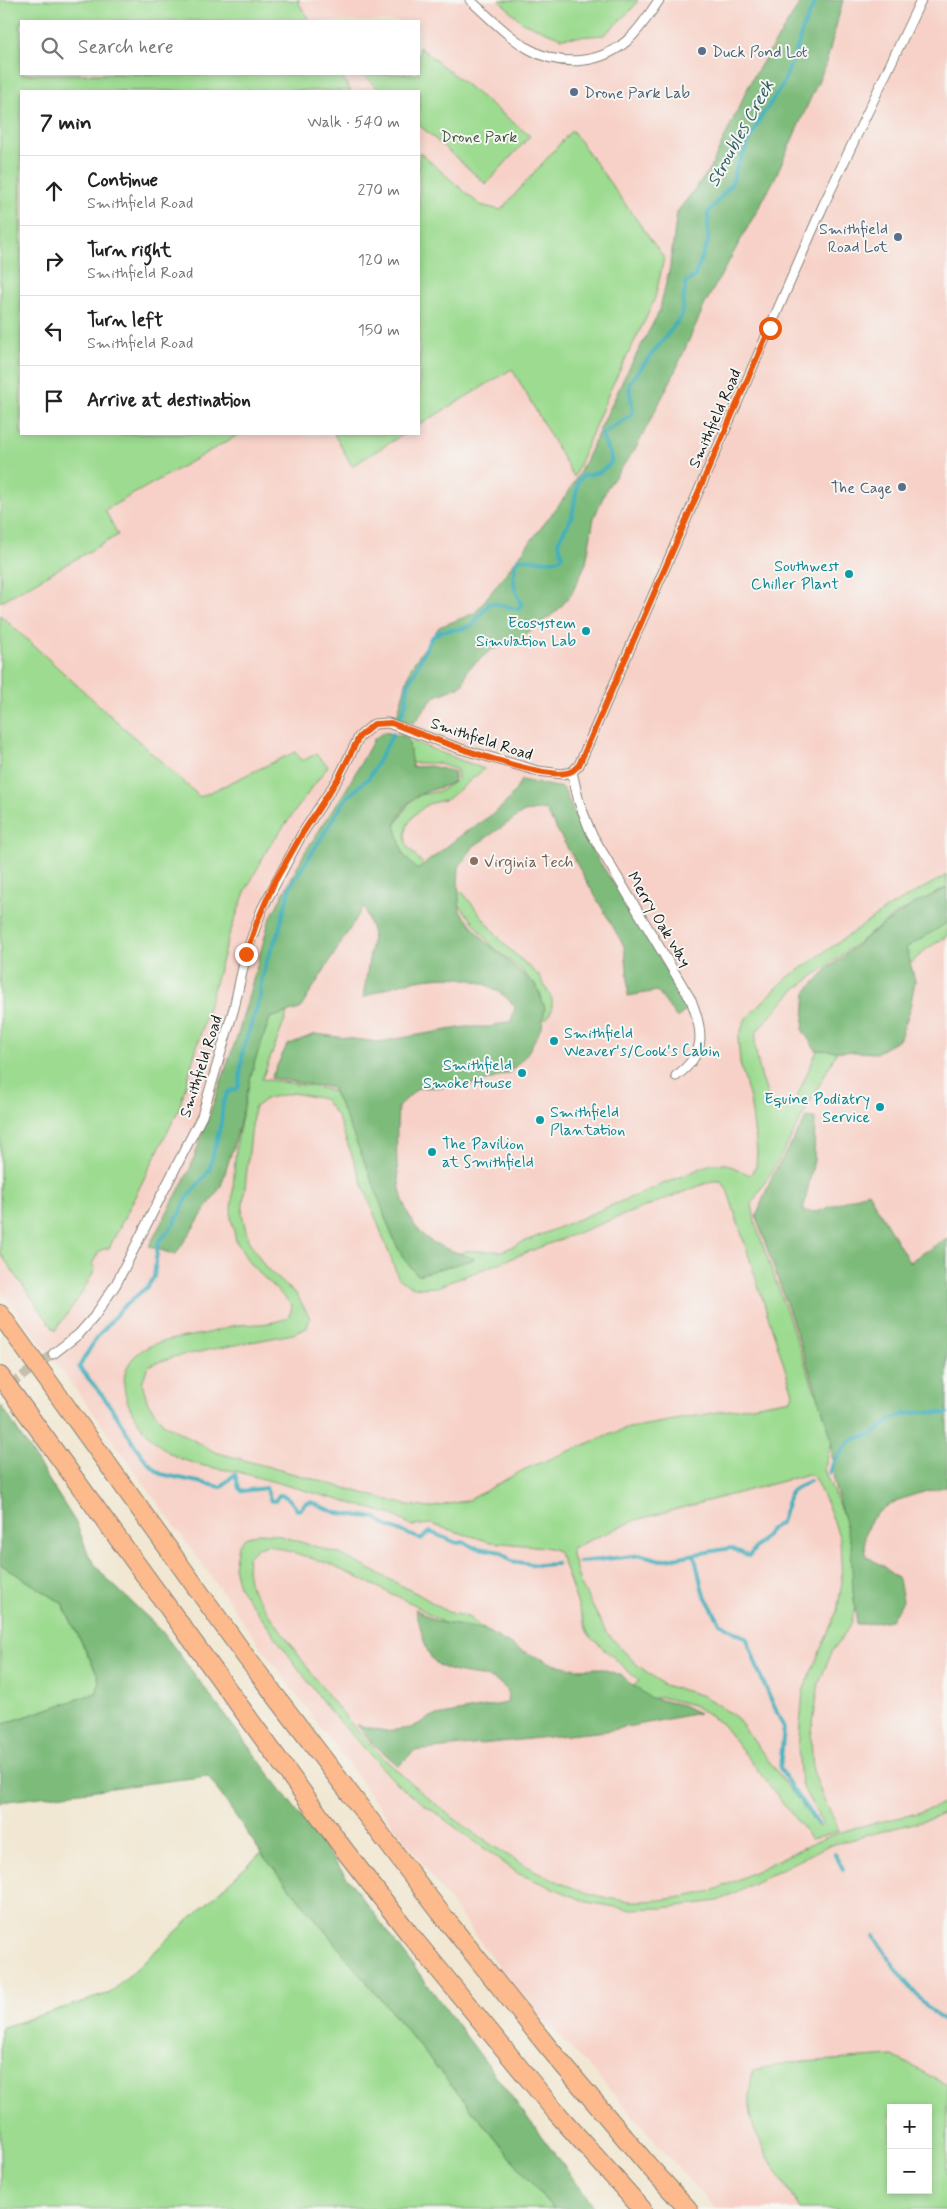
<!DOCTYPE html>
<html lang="en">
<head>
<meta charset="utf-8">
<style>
	body { margin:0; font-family:Mynerve,sans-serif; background:#f6f6f6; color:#222 }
	.controls { position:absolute; right:15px; bottom:15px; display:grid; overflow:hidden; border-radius:0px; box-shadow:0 2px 8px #0003 }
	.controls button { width:45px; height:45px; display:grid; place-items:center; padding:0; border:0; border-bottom:1px solid #e0e0e0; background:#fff; color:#222; font:25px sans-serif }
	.stop { position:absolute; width:15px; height:15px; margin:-11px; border:4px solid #ea580c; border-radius:50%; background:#fff }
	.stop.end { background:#ea580c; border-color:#fff; box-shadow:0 1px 5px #0008 }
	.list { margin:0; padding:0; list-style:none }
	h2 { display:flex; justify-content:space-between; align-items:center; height:65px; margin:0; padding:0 20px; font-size:21px }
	h2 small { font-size:16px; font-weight:400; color:#767676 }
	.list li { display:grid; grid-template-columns:32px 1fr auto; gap:15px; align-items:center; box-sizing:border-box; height:70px; padding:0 20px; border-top:1px solid #e0e0e0 }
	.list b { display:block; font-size:19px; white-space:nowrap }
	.list p { margin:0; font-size:16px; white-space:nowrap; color:#767676 }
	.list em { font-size:16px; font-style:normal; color:#767676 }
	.icon { flex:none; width:28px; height:28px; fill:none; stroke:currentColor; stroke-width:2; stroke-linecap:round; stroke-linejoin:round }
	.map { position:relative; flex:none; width:947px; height:2209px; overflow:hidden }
	.search { position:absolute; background:#fff; box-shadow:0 2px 8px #0003; left:20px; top:20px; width:400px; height:55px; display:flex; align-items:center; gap:12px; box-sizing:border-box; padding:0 18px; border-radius:0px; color:#767676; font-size:19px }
	.panel { position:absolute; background:#fff; box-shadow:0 2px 8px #0003; left:20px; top:90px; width:400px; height:345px; border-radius:0px }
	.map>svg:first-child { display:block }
	.built { fill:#f7d1c7; fill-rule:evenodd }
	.green { fill:#9cdb90; stroke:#5c7c56; fill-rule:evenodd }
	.forest { fill:#7dbb7a; stroke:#4c6c4b }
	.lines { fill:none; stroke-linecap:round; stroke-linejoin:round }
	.stream { stroke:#42b0bd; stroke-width:4 }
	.street-tunnel { stroke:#c6beae; stroke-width:9; stroke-dasharray:9 4.5; stroke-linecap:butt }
	.street-casing { stroke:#868277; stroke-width:11 }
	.highway-casing { stroke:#868277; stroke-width:20 }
	.street { stroke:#fff; stroke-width:9 }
	.highway { stroke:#fcba8d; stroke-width:18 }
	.route { stroke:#ea580c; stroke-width:6 }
	.service-dot { fill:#5c6f8a; stroke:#f6f6f2; stroke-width:2 }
	.culture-dot { fill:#0f9aa8; stroke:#f6f6f2; stroke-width:2 }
	.education-dot { fill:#8d6e63; stroke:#f6f6f2; stroke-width:2 }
	.labels { text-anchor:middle; stroke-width:4; stroke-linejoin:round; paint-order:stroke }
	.service-label { font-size:16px; fill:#4e5e75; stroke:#f6f6f2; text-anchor:start }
	.park-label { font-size:16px; fill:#42553f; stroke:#f6f6f2 }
	.street-label { font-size:16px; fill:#1c1c1c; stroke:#f6f6f2 }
	.culture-label { font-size:16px; fill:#0d838f; stroke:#f6f6f2; text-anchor:end }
	.education-label { font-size:16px; fill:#785e54; stroke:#f6f6f2; text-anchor:start }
	.water-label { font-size:18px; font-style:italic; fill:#2d5f64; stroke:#f6f6f2 }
</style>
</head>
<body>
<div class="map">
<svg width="947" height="2209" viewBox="0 0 947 2209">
	<rect width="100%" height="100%" fill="#f6f6f2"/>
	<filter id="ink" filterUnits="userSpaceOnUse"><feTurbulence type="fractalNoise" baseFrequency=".02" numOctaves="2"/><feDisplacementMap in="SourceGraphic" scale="10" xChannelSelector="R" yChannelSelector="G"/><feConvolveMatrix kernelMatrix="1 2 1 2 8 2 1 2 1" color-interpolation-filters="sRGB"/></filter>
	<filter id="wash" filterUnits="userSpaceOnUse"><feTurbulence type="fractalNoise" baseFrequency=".0096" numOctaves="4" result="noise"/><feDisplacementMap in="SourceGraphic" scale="20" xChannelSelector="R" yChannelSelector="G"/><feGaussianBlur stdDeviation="1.12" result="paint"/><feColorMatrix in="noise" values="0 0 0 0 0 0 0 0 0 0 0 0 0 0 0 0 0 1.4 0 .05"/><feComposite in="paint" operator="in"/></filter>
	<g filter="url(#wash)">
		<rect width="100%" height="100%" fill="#f1e7d2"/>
		<!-- built -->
		<path class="built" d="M0,0H947V2209H715L596,2074L525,2002L275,1666L91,1410L0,1289ZM21,21H419V74H21ZM21,91H419V434H21ZM891,2108H928V2190H891Z"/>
		<!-- green -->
		<path class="green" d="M0,0H300L298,2L310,21H21V74H340L351,91H21V434H240L105,510L118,535L0,602Z
			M499,0H638L632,9L604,35L561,38L522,22Z
			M419,47L530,136L486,184L419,125V91H381L364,76L366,74H419Z
			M572,130L664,258L655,298L647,316L610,390L574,477L512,369L419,425V152L480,205L501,210Z
			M334,434H404L352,466Z
			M0,615L200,797L295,752L302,761L316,754L328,766L268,848L245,892L228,938L179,1109L109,1248L100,1250L92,1264L95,1270L79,1297L55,1331L0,1253Z
			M411,741L484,769L448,799L428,804L415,814L408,824L405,835L407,846L431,873L463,893L504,944L539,976L552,999V1009L548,1017L496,1046L350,1108L346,1112L413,1265L421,1267L466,1251H502L711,1164H726L750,1175L756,1167L757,1151L750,1099L740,1063L738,1038L746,1018L787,978L889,907L947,875V887L898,913L793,991L756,1032L755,1047L760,1072L769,1100L777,1107H787L795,1101L825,1033L866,985L912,942L947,920V936L928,948L900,973L852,1024L781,1156L752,1203L755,1223L814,1389L829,1415L836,1416L893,1396L947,1382V1396L918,1402L843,1424L835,1431L824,1470L855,1543L857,1598L851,1624L832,1651L819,1683L811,1737L813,1771L823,1797L836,1823L838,1831L811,1839L722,1724L693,1705L660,1697L598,1709L564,1708L543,1693L519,1670L411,1603L327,1563L269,1545L257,1548L248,1557L247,1569L250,1587C282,1631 313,1678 348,1720C407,1790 548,1906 643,1901C658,1901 701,1895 714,1890C757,1873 798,1847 841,1832C876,1820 914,1818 947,1802V1812L936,1817L827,1846L718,1901L663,1908L627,1909L587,1902L519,1874L399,1786L328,1709L239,1587L234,1566L238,1545L245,1538L258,1533L274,1534L340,1554L418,1594L448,1612L468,1617L527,1661L564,1695L591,1698L629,1690L639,1681L588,1634L562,1559L556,1550L545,1547L491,1542L430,1524L412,1526L393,1515L235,1471C216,1469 189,1464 173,1455C143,1438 104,1386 136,1355C153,1339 186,1338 208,1333C218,1331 228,1326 237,1325C253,1324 272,1325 286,1318C291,1315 291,1310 292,1305L250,1264L236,1241L231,1217L236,1147L251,1069L282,985L307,898L362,812L388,766L395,745ZM409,763H437L457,770L458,778L453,783L440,791L420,795L409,803L394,828L395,842L402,857L425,881L450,893L493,947L521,969L541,994L543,1009L538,1015L485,1042L387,1083L346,1095L316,1087L262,1079L285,1020L312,920L339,866L400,774L402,766ZM293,1093L324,1099L337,1116L398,1277C411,1290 420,1288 437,1287L712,1181H721L727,1189L793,1393L791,1399L624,1429L525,1469L469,1500L429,1508L403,1504L215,1452L164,1424L148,1403L142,1383L148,1366L173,1357L293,1334L307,1328L310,1318L297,1295L266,1268L248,1240L242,1213L254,1108L267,1098ZM809,1474L814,1477L830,1511L840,1539L842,1583L837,1611L803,1691L798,1748L801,1784L822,1823L821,1826L818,1827L736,1717L704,1696L664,1685L635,1663L606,1632L580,1583L572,1555V1548L636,1520Z
			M0,1564L62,1603L98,1675L99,1685L96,1693L0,1725Z
			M261,1853L553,2209H0V2028L110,1993Z
			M893,2056L947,2085V2209H800C787,2186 757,2145 752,2120C748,2103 750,2087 753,2070L788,2063ZM891,2108H928V2190H891Z"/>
		<!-- forest -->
		<path class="forest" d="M802,0H843L826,64L774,180L705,304L673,376L636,448L607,488L594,518L586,563L571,595L557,611L514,643L491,650L467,670L463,685L434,697L414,723L396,719L411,667L439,627L475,613L568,493L581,470L625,376L659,312L670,267L677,212L709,171L752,79Z
			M384,732L408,737L412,767L431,766L455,772L453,782C439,790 422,790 410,801C404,806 400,817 395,824L403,854L417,870C432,858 447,846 463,834C488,816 507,810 521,780L563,788L589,846L641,925L688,1009L677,1018L657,991L628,996V975L624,946L545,809L524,812L474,846L459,867L458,885L460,911L484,940L536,985L545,1008L542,1026L527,1054L510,1072L490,1080L465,1086L418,1088L398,1107C396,1147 392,1201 420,1232C433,1247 458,1252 475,1259L418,1275C393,1253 385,1213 373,1183C360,1151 347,1119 332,1088L271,1078L287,1045L315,1034L378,1042L465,1027H490L511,1021L515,1007C479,962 409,976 363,998L373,934L364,906L300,1009L270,1018L255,1061L236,1138L221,1186L175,1255L149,1246L190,1169L239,1031L269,921L305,852L347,788L374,739Z
			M947,888V923L906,948L915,981L909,1013L899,1040L876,1053L816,1050L803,1031L806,992L826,970L873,932L914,904Z
			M807,1117L815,1118L814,1160L803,1211L817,1212L868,1192L909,1262L947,1238V1486C919,1494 870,1501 865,1536C864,1542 866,1550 866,1556L884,1567L899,1580L903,1601L891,1620L866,1624H857L853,1592L851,1544L834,1484L831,1437L814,1384L756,1216L773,1174Z
			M2,1406L76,1523L90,1558L105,1577L161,1630L596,2209H553L261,1853L208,1776L0,1802V1725L96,1693L99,1685L98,1675L62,1603L0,1564V1408Z
			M415,1609L438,1622L483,1629L520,1650L554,1664L577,1669L600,1668L623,1676L632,1685L651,1698L682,1705L699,1713L606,1731L414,1751L399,1766L371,1742L357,1725L385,1731L411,1728L431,1717L507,1703L508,1691C505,1688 500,1683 496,1681C477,1671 445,1678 431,1657C422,1644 421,1623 415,1609Z"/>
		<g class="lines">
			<!-- stream -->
			<path class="stream" d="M400,718L406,703L408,685L431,638L441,631L460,629L472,626L489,603C500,604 508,608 519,609L521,604C514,586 510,578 518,559C531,558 551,564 561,558L562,554L558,541L572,517L578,481L583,476L600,472L611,463C613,452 602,445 602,434L632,415C635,403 627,394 630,382L681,317L686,282L694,277L708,242V213L732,183L736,168L760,119L782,86L795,54L803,28L816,0
				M393,734L369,778L347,797L290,887L278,934L266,962L260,987L261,995L243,1049L239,1086L237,1089L228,1092L223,1103L221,1123L209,1171L189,1195L174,1224L158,1243L154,1277L148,1286L121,1309L95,1340L79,1367C89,1380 101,1392 110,1406C125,1426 140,1461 161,1474L221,1487L235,1474L239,1488L242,1491L266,1488L271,1501H275L279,1495C289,1495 292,1503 297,1510L301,1509L305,1503L311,1502L337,1513L376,1518L387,1526L421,1539L430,1532L457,1543L465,1542L473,1547L501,1552L511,1561L538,1565L557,1564
				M830,1473L834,1460C843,1454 842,1446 851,1441C857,1437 866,1437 873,1434C880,1430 884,1424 891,1420C908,1410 928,1412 947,1413
				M694,1554L703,1592L720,1623L747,1639L760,1675L784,1728L780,1768L793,1790L818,1824
				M579,1562L642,1555L661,1560L731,1548L749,1556L770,1530L781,1522L791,1491L810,1481
				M835,1854L843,1869
				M874,1936C895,1968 917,2001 947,2024"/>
		</g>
	</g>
	<g filter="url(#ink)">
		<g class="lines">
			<!-- street-tunnel -->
			<path class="street-tunnel" d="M0,1392L53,1354"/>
			<!-- street casing -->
			<g class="street-casing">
				<path id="street" d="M470,0C489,17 507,36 529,49C562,68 604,64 631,37C642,26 651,12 659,0
					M572,772L579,802L591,833L691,1000C704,1033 706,1054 676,1076
					M53,1354L79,1334L94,1317L116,1284L202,1116L234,1008L246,954L262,909L302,834L339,777L359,737L374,724L388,723L461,749L538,771L562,774L572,772L579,765L823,206L921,0"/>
			</g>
			<!-- highway casing -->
			<g class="highway-casing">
				<path id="highway" d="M0,1314L246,1657L440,1912L548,2047L647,2164L688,2209
					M0,1376L345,1851L408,1932L555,2111L642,2209"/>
			</g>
			<!-- street -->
			<use href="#street" class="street"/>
			<!-- highway -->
			<use href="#highway" class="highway"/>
		</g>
	</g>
	<g class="lines" filter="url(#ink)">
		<!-- route -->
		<path class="route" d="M246,954L257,922L274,883L302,834L339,777L359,737L374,724L391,723C421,734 545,783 570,772C574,771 576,767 579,765L770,328"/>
	</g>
	<!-- markers -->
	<g class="service-dot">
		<circle cx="702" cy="51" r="5"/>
		<circle cx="574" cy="92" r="5"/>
		<circle cx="898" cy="237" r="5"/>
		<circle cx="902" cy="487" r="5"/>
	</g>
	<g class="culture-dot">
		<circle cx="849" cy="574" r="5"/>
		<circle cx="586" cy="631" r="5"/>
		<circle cx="554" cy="1041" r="5"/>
		<circle cx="522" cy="1073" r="5"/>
		<circle cx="880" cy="1107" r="5"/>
		<circle cx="540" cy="1120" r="5"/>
		<circle cx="432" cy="1152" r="5"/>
	</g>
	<circle class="education-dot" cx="474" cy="861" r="5"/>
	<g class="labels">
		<!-- service labels -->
		<g class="service-label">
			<text x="712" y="57">Duck Pond Lot</text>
			<text x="584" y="98">Drone Park Lab</text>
			<text x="888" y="234" text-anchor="end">Smithfield<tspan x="888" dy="18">Road Lot</tspan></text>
			<text x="892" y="493" text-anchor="end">The Cage</text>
		</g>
		<!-- park labels -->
		<g class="park-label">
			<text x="479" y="142">Drone Park</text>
		</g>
		<!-- street labels -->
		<g class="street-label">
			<text transform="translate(714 418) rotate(-66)" y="6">Smithfield Road</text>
			<text transform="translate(482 738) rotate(18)" y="6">Smithfield Road</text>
			<text transform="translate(660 919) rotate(59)" y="6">Merry Oak Way</text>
			<text transform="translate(200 1066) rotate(-72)" y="6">Smithfield Road</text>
		</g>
		<!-- culture labels -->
		<g class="culture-label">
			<text x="839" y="571">Southwest<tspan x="839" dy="18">Chiller Plant</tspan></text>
			<text x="576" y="628">Ecosystem<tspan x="576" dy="18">Simulation Lab</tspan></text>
			<text x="564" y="1038" text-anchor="start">Smithfield<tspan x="564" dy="18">Weaver's/Cook's Cabin</tspan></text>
			<text x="512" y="1070">Smithfield<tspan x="512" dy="18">Smoke House</tspan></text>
			<text x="870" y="1104">Equine Podiatry<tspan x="870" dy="18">Service</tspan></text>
			<text x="550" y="1117" text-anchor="start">Smithfield<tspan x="550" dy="18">Plantation</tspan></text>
			<text x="442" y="1149" text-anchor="start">The Pavilion<tspan x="442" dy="18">at Smithfield</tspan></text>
		</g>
		<!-- education labels -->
		<g class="education-label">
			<text x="484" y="867">Virginia Tech</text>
		</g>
		<!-- water labels -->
		<g class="water-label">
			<text transform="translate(740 133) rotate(-61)" y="6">Stroubles Creek</text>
		</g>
	</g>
</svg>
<div class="controls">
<button>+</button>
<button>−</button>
</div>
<div class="stop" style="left:770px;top:328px"></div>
<div class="stop end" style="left:246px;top:954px"></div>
<div class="search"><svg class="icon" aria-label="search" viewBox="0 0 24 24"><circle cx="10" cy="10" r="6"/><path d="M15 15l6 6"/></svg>Search here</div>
<section class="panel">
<h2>7 min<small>Walk · 540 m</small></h2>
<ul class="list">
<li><svg class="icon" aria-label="ahead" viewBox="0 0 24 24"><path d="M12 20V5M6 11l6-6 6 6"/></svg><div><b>Continue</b><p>Smithfield Road</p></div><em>270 m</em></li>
<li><svg class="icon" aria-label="right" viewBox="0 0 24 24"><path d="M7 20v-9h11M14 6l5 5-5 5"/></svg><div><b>Turn right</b><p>Smithfield Road</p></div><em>120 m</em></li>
<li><svg class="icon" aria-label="left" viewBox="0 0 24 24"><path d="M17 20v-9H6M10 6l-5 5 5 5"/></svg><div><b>Turn left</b><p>Smithfield Road</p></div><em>150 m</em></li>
<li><svg class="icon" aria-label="arrive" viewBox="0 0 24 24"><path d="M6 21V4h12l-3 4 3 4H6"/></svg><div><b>Arrive at destination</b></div></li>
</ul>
</section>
</div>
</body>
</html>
